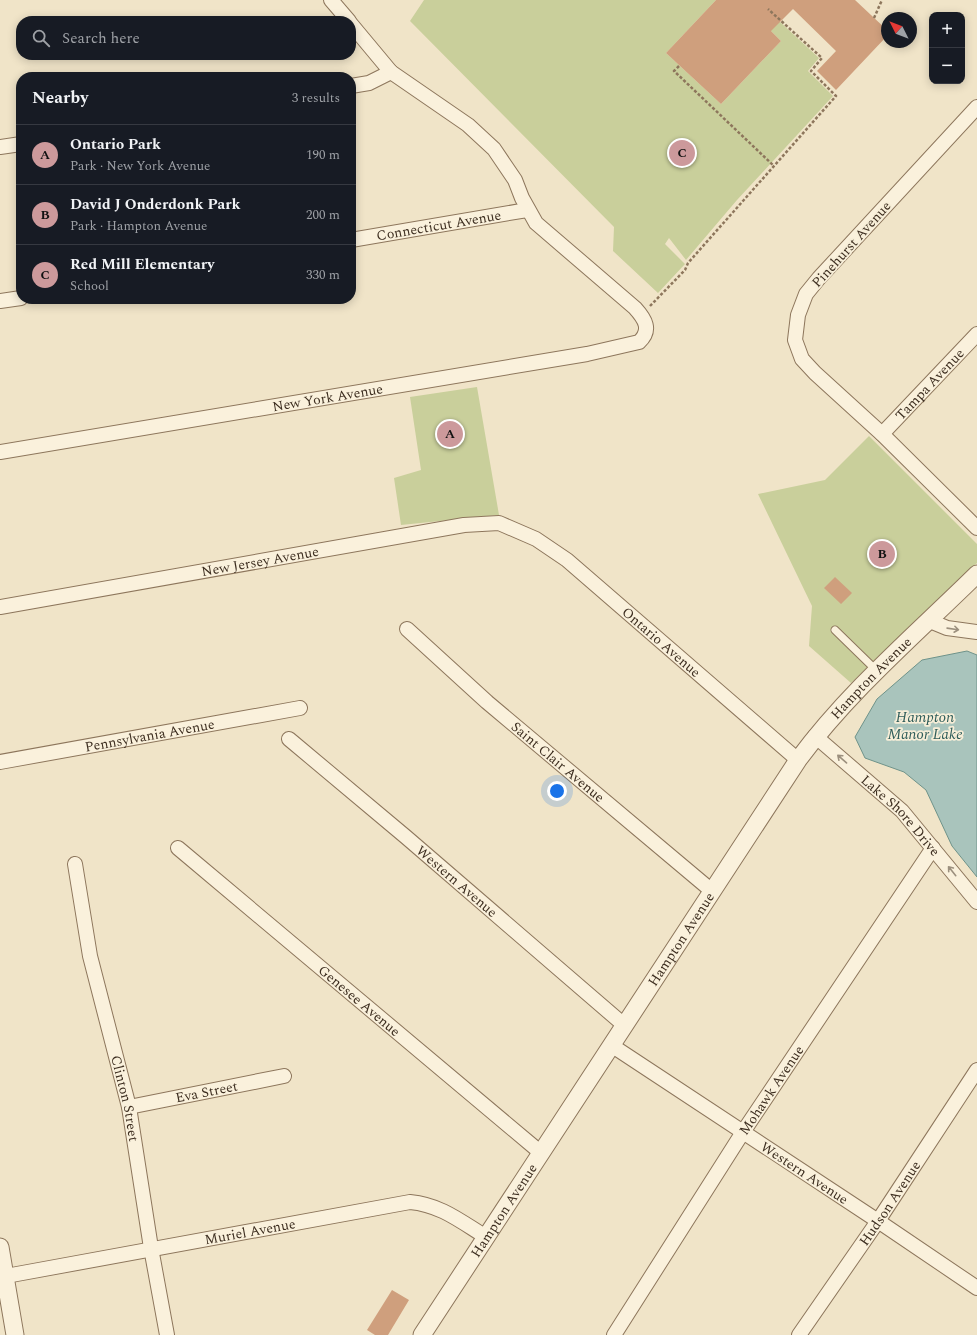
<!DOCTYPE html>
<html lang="en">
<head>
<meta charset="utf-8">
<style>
	body { margin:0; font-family:Spectral,serif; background:#242831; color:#f1f3f6 }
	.controls { position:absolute; right:12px; top:12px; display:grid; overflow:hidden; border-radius:8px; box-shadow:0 2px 10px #0003 }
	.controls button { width:36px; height:36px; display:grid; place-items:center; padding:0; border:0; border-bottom:1px solid #363941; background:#171b24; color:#f1f3f6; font:20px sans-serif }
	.compass { position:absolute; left:881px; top:12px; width:36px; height:36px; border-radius:50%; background:#171b24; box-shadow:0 2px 10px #0003; rotate:312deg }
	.you { position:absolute; left:557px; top:791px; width:14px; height:14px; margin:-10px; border:3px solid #fff; border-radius:50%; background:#1a73e8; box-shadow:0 0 0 6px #1a73e833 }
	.badge { display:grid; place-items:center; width:26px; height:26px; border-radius:50%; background:#cc999b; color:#111; font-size:13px; font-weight:700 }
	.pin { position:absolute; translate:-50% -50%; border:2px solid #fff; box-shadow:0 1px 4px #0006 }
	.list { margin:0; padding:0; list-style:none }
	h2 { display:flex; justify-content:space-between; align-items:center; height:52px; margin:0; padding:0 16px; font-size:17px }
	h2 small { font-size:13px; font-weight:400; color:#9ea1a6 }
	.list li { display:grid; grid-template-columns:26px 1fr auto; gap:12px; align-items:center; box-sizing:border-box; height:60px; padding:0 16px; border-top:1px solid #363941 }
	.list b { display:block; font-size:15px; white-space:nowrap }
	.list p { margin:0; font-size:13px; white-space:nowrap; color:#9ea1a6 }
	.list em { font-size:13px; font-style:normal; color:#9ea1a6 }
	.icon { flex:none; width:22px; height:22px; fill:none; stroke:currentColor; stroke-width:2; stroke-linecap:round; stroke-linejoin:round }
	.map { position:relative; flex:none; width:977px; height:1335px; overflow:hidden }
	.search { position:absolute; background:#171b24; box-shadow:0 2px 10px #0003; left:16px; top:16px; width:340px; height:44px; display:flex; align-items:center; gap:10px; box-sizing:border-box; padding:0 14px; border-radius:16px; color:#9ea1a6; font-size:15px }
	.panel { position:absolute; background:#171b24; box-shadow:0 2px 10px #0003; left:16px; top:72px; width:340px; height:232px; border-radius:16px }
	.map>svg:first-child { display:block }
	.green { fill:#c9cf9b }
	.water { fill:#a9c4bc; stroke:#6f938a }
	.building { fill:#cf9f7d }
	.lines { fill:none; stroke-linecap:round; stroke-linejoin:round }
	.service-casing { stroke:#8d765c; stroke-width:9 }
	.minor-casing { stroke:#8d765c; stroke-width:16 }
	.tertiary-casing { stroke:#8d765c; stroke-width:19 }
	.path { stroke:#8d765c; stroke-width:2.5; stroke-dasharray:3 2; stroke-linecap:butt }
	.service { stroke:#faf1dc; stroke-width:7 }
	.minor { stroke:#faf1dc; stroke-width:14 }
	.tertiary { stroke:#faf1dc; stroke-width:17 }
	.oneway { stroke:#9c907e }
	.labels { text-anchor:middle; stroke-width:3.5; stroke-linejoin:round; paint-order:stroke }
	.street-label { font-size:14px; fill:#3d2e20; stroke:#f7eed8 }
	.water-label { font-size:15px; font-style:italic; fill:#2f5d5a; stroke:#f7eed8 }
</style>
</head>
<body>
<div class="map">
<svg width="977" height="1335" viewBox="0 0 977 1335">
	<rect width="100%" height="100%" fill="#f0e4c8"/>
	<!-- green -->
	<path class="green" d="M424,0H716L666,53L721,104L781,41L770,30L779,21L819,58L808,71L833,96L737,200L686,260L669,238L665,244L685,264L658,293L613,251L614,227L410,21Z
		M477,387L499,515L401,525L394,478L421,470L410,397Z
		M869,436L977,544V563L851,683L809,646L812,606L758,494L825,480Z"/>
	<!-- water -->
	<path class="water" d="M967,651L977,655V877L952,846L926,790L904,772L865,758L855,737L877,699L922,660Z"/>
	<!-- building -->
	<path class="building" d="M716,0H855L887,30V36L836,90L817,71L836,51L793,9L771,31L781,41L721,104L666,53Z
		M835,577L852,593L841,604L824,588Z
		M392,1290L409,1300L388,1335H375L367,1330Z"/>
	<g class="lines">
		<!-- service casing -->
		<g class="service-casing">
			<path id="service" d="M835,630L876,670"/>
		</g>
		<!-- minor casing -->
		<g class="minor-casing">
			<g id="minor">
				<path d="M331,0L349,21"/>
				<path d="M351,86L369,83L391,72"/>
				<path d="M977,107L819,278L806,294L798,315L795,340L802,359L815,373L882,434L977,528"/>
				<path d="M0,147L21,144"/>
				<path id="s1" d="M351,240L527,210"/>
				<path d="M0,301L21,298"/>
				<path id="s2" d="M882,434L977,334"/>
				<path id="s3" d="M0,452L587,354L639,342C652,330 645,319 635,308L536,223L522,198L515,180L494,149L468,125L391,72L351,24"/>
				<path id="s4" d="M0,607L464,525L499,523L536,539L567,560L798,760"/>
				<path d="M930,621L947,628L977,632"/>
				<path id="s5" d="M407,629L487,702L712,891"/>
				<path id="s6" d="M815,736L902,811L977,902"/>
				<path id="s7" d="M289,739L406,837L624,1025"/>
				<path id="s8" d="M0,762L300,708"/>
				<path id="s9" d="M178,848L540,1152"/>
				<path id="s10" d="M75,864L90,956L129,1107L151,1248L167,1335"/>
				<path id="s11" d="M611,1045L878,1221L977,1288"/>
				<path id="s12" d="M129,1107L284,1076"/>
				<path id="s13" d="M6,1276L410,1202C441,1205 460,1221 486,1237"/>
				<path id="s14" d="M614,1335L743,1132L933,848"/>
				<path id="s15" d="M799,1335L878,1221L977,1070"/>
			</g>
		</g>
		<!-- tertiary casing -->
		<g class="tertiary-casing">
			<g id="tertiary">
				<path d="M0,1247L15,1335"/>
				<path id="s16" d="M422,1335L798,760C849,691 916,634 977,574"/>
			</g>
		</g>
		<!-- path -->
		<path class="path" d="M874,18L882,0
			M679,66L674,71L774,166
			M650,306L685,270L688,263L836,96L811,71L822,58L768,9"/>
		<!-- service -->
		<use href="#service" class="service"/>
		<!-- minor -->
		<use href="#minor" class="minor"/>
		<!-- tertiary -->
		<use href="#tertiary" class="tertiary"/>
	</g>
	<!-- one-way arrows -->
	<defs><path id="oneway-shaft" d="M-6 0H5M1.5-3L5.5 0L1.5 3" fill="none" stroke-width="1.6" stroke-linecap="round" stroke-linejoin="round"/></defs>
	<g class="oneway">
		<use href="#oneway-shaft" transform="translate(953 629) rotate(8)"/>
		<use href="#oneway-shaft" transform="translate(842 759) rotate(-139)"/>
		<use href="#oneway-shaft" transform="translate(952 871) rotate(-129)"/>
	</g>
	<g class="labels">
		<!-- street labels -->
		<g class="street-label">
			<text dy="5" stroke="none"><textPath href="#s1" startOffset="89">Connecticut Avenue</textPath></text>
			<text transform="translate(851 244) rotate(-48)" y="5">Pinehurst Avenue</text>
			<text dy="5" stroke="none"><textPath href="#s2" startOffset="69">Tampa Avenue</textPath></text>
			<text dy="5" stroke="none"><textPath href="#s3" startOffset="332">New York Avenue</textPath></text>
			<text dy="5" stroke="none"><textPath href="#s4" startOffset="264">New Jersey Avenue</textPath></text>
			<text dy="5" stroke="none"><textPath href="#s4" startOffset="709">Ontario Avenue</textPath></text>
			<text dy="5" stroke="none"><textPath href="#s16" startOffset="797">Hampton Avenue</textPath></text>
			<text dy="5" stroke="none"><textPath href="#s8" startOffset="152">Pennsylvania Avenue</textPath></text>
			<text dy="5" stroke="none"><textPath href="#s5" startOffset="201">Saint Clair Avenue</textPath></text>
			<text dy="5" stroke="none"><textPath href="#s6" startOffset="117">Lake Shore Drive</textPath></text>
			<text dy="5" stroke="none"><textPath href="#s7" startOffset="220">Western Avenue</textPath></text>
			<text dy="5" stroke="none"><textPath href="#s16" startOffset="473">Hampton Avenue</textPath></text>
			<text dy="5" stroke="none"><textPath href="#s9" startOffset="237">Genesee Avenue</textPath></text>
			<text dy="5" stroke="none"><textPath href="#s14" startOffset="291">Mohawk Avenue</textPath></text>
			<text dy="5" stroke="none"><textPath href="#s12" startOffset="79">Eva Street</textPath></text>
			<text dy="5" stroke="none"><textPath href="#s10" startOffset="240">Clinton Street</textPath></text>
			<text dy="5" stroke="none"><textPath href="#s11" startOffset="232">Western Avenue</textPath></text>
			<text dy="5" stroke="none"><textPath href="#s15" startOffset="160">Hudson Avenue</textPath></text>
			<text dy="5" stroke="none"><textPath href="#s16" startOffset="149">Hampton Avenue</textPath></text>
			<text dy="5" stroke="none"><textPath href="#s13" startOffset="248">Muriel Avenue</textPath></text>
		</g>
		<!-- water labels -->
		<g class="water-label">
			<text x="925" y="722">Hampton<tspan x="925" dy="17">Manor Lake</tspan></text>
		</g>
	</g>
</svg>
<div class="controls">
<button>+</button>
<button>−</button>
</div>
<svg class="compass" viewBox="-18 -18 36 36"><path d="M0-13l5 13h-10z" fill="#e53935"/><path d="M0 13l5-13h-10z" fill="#9ea1a6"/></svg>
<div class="you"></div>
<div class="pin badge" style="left:450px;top:434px">A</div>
<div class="pin badge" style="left:882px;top:554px">B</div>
<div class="pin badge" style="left:682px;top:153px">C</div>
<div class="search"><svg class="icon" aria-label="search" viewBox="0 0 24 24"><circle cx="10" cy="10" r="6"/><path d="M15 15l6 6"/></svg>Search here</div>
<section class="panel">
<h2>Nearby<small>3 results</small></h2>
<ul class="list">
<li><span class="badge">A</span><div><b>Ontario Park</b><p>Park · New York Avenue</p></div><em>190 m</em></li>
<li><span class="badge">B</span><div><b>David J Onderdonk Park</b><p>Park · Hampton Avenue</p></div><em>200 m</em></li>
<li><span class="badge">C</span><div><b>Red Mill Elementary</b><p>School</p></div><em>330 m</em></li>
</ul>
</section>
</div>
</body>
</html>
